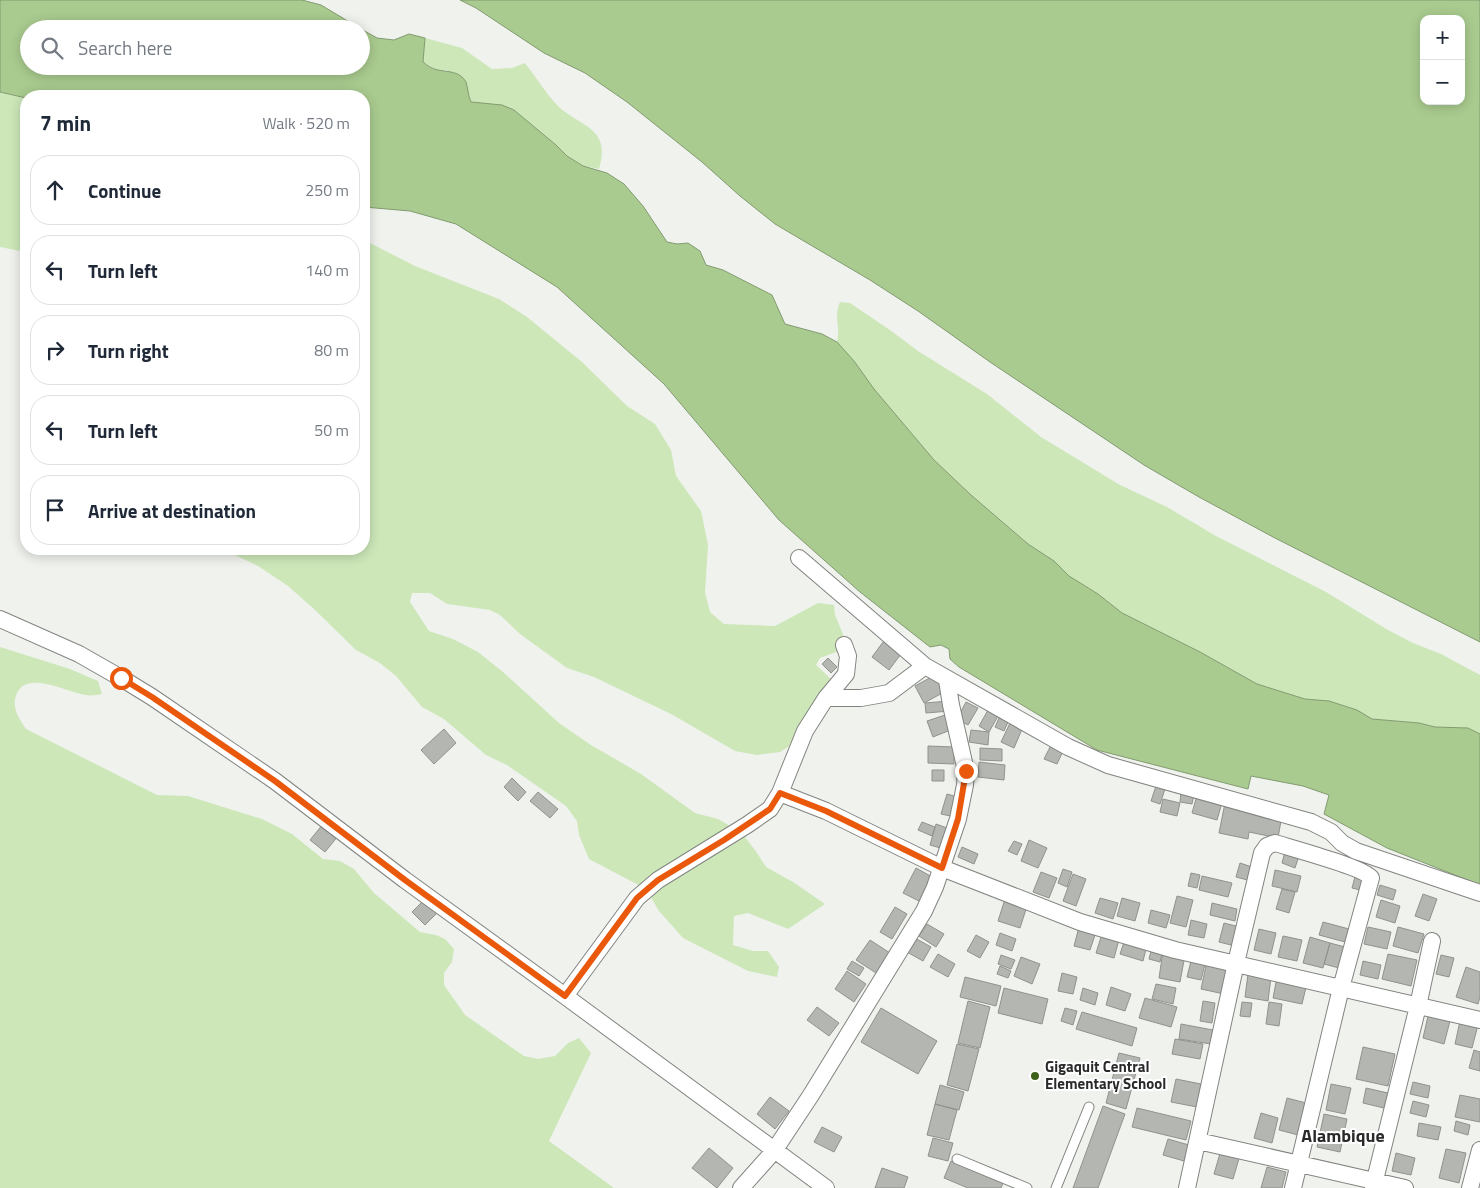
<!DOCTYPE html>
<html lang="en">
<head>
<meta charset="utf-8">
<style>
	body { margin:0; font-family:"Titillium Web",sans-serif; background:#f6f6f7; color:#1f2937 }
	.controls { position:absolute; right:15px; top:15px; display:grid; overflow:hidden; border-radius:10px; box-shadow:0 2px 12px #0003 }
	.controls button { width:45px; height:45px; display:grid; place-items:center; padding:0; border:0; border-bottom:1px solid #e0e1e3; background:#fff; color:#1f2937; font:25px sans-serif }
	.stop { position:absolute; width:15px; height:15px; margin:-11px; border:4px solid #ea580c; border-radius:50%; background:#fff }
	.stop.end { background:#ea580c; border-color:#fff; box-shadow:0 1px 5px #0008 }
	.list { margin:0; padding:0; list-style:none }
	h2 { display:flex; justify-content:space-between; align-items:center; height:65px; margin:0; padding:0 20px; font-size:21px }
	h2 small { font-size:16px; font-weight:400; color:#747a83 }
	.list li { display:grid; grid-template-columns:32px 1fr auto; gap:15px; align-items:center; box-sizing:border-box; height:70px; margin:0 10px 10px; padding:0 10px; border:1px solid #e0e1e3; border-radius:20px }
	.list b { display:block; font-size:19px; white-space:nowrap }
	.list em { font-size:16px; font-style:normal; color:#747a83 }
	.icon { flex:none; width:28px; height:28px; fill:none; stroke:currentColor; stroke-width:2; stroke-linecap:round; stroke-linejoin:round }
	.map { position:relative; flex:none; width:1480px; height:1188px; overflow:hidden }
	.search { position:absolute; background:#fff; box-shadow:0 2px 12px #0003; left:20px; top:20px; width:350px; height:55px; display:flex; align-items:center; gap:12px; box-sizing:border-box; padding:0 18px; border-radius:28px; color:#747a83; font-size:19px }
	.panel { position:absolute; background:#fff; box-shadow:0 2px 12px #0003; left:20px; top:90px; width:350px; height:465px; border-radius:20px }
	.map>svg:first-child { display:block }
	.green { fill:#cde7b9 }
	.water { fill:#a9cb8f; stroke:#839b70; fill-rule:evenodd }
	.building { fill:#b4b6b2; stroke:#90928e }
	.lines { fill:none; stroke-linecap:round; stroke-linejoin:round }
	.service-casing { stroke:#828480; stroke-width:11 }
	.minor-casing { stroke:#828480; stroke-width:18 }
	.service { stroke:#fff; stroke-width:9 }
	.minor { stroke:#fff; stroke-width:16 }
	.route { stroke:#ea580c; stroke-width:6 }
	.poi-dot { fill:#3e6219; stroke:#fff; stroke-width:2 }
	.labels { text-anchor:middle; stroke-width:4; stroke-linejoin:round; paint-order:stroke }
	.poi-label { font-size:15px; font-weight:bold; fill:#292a29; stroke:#fff; text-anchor:start }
	.quarter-label { font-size:18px; font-weight:bold; fill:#292a29; stroke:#fff }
</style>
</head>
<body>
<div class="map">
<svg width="1480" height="1188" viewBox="0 0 1480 1188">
	<rect width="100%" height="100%" fill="#f0f2ee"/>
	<!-- green -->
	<path class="green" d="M425,38L462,48L492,69L512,68L525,63C537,78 546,94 559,107C583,128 611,128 599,169L583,166L567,156L556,145L482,104L471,102L467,93L466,83L446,70H436L423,62Z
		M0,92L26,98V252L0,247Z
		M364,240L415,266L499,299L527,317L582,362L627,406L655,424L671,450L676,476L701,511L708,545L705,592L710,612L724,624L775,626L818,603L834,605L835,615L845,639L839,651L820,658L816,665L831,679L809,718L788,747L780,752L757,755L735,751L673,715L594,677L567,668L520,634L500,615L490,610L447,604L430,593H412L410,602L429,631L453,639L478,652L503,672L559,723L591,745L641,774L695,813L718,819L742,833L757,853L766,867L793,882L825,904L788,929L748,913L734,916L733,945L753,951H768L779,967L777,977L748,971L683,938L659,911L646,889L589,859L579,835L577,821L566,806L507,765L486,755L444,719L422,707L396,676L380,663L356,650L314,609L288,586L258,566L222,549H364Z
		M840,302L850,303L890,330L918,351L987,394L1041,437L1120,485L1167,507L1216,536L1326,592L1388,630L1413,643L1441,654L1480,675V734L1468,728L1435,727L1419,723L1372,719L1357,710L1329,701L1305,699L1257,684L1200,652L1122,613L1098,594L1069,576L1054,561L1028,544L971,495L934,460L874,389L854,361L837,342C841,325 833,318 840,302Z
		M0,647L70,669L98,681L102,694C97,695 91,696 86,695C68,693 28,670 17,693C11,707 18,717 26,729L157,795L188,796L262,819L292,834L323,859L340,861L354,869L374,893L420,932L436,935L445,939L454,949L452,962L444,973V985L465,1015L524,1056L538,1059L555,1056L568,1043L579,1038L591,1053L549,1141L614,1188H0Z"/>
	<!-- water -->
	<path class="water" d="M0,0H302L321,5L361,29H29V66H361V29L377,38L394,40L409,34L425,38L423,62C428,66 432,69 438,70C448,72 460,71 466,82C468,88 468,96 471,102L502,105L514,110L556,145L567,156L583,166L607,173L624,184L643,206L667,242L677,244L688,243L700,251L706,265L723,270L772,295L785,324L822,334L837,342L854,361L874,389L934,460L971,495L1028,544L1054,561L1069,576L1098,594L1122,613L1200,652L1257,684L1305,699L1329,701L1357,710L1372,719L1419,723L1435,727L1468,728L1480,734V885L1387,848L1324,814L1329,795L1303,786L1251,776L1248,789L1097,750L959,667L950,659L949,649L941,645L930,647L860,592L779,520L664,384L557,287L456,224L410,211L364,207V96H26V98L0,92Z
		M460,0H1480V642L1273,537L1199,497L1144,465L990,362L918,311L870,280L775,224L740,196L702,162L627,102L585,73L544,53L476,8ZM1424,19H1461V101H1424Z"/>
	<!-- building -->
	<path class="building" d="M886,638L904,650L889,670L872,657Z
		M828,658L837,667L831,673L822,664Z
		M937,674L946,691L924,703L915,686Z
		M949,701L950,711L926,713L925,703Z
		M966,702L978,708L968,725L957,719Z
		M988,710L998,716L989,732L979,726Z
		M948,714L953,729L933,737L927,721Z
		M999,718L1008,722L1004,731L995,727Z
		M1011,721L1023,727L1014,748L1001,742Z
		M444,729L456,743L434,764L421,750Z
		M971,730L989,732L988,745L969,742Z
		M1052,743L1064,749L1057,764L1044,759Z
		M928,746L954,747V764L928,763Z
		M980,748L1002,749V761L980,760Z
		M979,762L1005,765L1004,780L978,777Z
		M932,770H944V781H932Z
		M512,778L526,792L518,801L504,787Z
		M1156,786L1165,789L1160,804L1151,801Z
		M538,792L558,809L550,818L530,801Z
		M1198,792L1223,799L1217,820L1192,813Z
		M1181,793L1194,795L1192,804L1180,802Z
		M947,794L961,798L955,817L941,814Z
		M1163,799L1180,803L1177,816L1160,812Z
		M1225,803L1282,815L1278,838L1249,832L1248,839L1219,833Z
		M922,822L935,827L932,836L918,830Z
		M323,824L338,836L325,852L310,840Z
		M936,824L950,829L944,849L930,845Z
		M1029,840L1047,848L1038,868L1021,861Z
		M1014,841L1022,844L1017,855L1008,851Z
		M962,847L978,854L974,864L958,857Z
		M1286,848L1300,853L1295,868L1282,863Z
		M1240,863L1255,868L1251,881L1236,877Z
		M916,868L934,878L921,902L903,893Z
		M1063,869L1072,872L1067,887L1058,883Z
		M1275,870L1301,876L1297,892L1272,886Z
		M1041,872L1057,878L1049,898L1033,892Z
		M1191,873L1200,875L1197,888L1188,886Z
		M1356,873L1368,876L1364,891L1352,888Z
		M1073,874L1086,879L1076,906L1063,901Z
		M1202,876L1232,883L1228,897L1199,890Z
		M1380,885L1396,890L1393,900L1377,895Z
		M1282,889L1295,892L1289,913L1276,909Z
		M1423,894L1437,899L1429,921L1415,916Z
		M1006,896L1028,903L1020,928L998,921Z
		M1177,896L1193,900L1186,927L1170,923Z
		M1100,898L1118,903L1113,919L1095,913Z
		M1122,898L1140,903L1135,921L1117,916Z
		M425,899L438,912L425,925L412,912Z
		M1381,900L1400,906L1395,923L1376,917Z
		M1212,903L1237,909L1235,921L1210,915Z
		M895,907L907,914L892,939L880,932Z
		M1151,910L1170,915L1166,928L1148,923Z
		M1191,920L1207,924L1204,938L1188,935Z
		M1323,922L1349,929L1345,942L1319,935Z
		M1224,923L1240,927L1235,946L1219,942Z
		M927,924L944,934L936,947L919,936Z
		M1079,927L1096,932L1090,950L1074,946Z
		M1368,927L1391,932L1387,949L1364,944Z
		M1398,927L1424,934L1418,953L1393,946Z
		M1259,929L1276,933L1271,954L1254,950Z
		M1103,931L1120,936L1114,958L1096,953Z
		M1000,933L1016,939L1012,951L996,945Z
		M976,935L989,942L980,958L967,951Z
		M1283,936L1302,940L1297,961L1278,957Z
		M1310,937L1330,943L1323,968L1303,963Z
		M915,938L931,947L923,961L907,952Z
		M1125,939L1147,945L1143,961L1120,954Z
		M870,940L890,953L876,973L856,960Z
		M1330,943L1345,947L1339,968L1324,964Z
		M1152,947L1163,950L1160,962L1149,959Z
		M1163,951L1185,955L1180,982L1159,978Z
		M938,954L955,964L948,977L930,967Z
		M1388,954L1417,960L1411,986L1382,979Z
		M1001,955L1015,960L1011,969L998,964Z
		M1441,955L1454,958L1449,977L1436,974Z
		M1021,957L1040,964L1032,984L1014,976Z
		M1192,957L1206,960L1201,980L1187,977Z
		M852,961L864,968L859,976L847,969Z
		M1207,961L1230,966L1224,994L1201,989Z
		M1363,961L1381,965L1378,979L1360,975Z
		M1000,966L1011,971L1008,978L997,974Z
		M1466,967L1480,972V997L1478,1004L1456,997Z
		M847,971L866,984L854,1002L835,989Z
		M1062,973L1077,977L1073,994L1058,991Z
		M1248,974L1271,977L1268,1001L1245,997Z
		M965,977L1001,986L996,1006L960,997Z
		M1277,977L1307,983L1302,1004L1273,998Z
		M1156,984L1176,988L1173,1004L1152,999Z
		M1111,987L1131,994L1125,1011L1106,1005Z
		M1004,988L1048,999L1042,1024L998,1013Z
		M1083,988L1098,993L1095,1005L1080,1000Z
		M1145,998L1177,1007L1171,1027L1139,1018Z
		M968,1001L990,1007L980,1048L958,1043Z
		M1203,1001L1215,1003L1212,1023L1200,1021Z
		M1242,1002L1252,1003L1250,1017L1240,1016Z
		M1269,1002L1282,1004L1279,1026L1266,1024Z
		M817,1007L839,1023L829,1036L807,1020Z
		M881,1008L937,1041L918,1074L861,1042Z
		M1065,1008L1077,1011L1073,1025L1061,1021Z
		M1082,1012L1137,1028L1132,1046L1076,1029Z
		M1428,1016L1450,1021L1444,1044L1423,1038Z
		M1460,1021L1478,1025L1472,1048L1455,1044Z
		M1181,1024L1213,1030L1211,1044L1179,1039Z
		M1175,1039L1203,1044L1200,1059L1172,1054Z
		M957,1044L979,1049L968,1091L947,1085Z
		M1363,1047L1395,1054L1388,1086L1356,1079Z
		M1474,1050L1480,1052V1071L1469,1068Z
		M1119,1053L1140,1058L1126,1109L1106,1103Z
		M1176,1079L1201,1084L1197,1107L1171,1102Z
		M1413,1082L1430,1086L1428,1098L1410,1094Z
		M1331,1084L1351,1088L1345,1114L1326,1110Z
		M940,1085L964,1092L959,1110L935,1104Z
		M1366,1088L1388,1093L1384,1108L1363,1103Z
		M1460,1095L1480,1099V1122L1455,1117Z
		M770,1097L789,1111L775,1129L757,1114Z
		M1287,1098L1306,1103L1298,1135L1279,1130Z
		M1413,1101L1429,1105L1426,1117L1410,1113Z
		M935,1104L957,1110L949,1140L927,1135Z
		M1103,1106L1125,1114L1098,1188H1073Z
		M1137,1108L1191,1121L1186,1140L1132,1127Z
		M1261,1113L1278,1118L1272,1143L1254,1138Z
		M1324,1114L1347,1119L1340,1152L1317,1147Z
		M1456,1121L1470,1125L1468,1135L1454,1131Z
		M1419,1123L1441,1127L1438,1140L1417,1136Z
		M822,1127L842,1137L834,1152L814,1142Z
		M933,1138L953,1143L948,1161L928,1156Z
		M1168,1139L1189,1145L1184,1161L1163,1155Z
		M709,1148L733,1168L717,1188L692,1168Z
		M1446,1149L1466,1153L1459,1183L1439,1178Z
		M1221,1150L1240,1155L1233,1179L1214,1174Z
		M1396,1153L1415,1158L1411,1175L1392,1171Z
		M951,1161L1003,1183L1001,1188H968L944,1178Z
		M1267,1167L1286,1172L1282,1188H1261Z
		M882,1168L908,1177L904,1188H875Z"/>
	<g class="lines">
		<!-- service casing -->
		<g class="service-casing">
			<path id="service" d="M957,1159L1027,1188
				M1056,1188L1089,1107"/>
		</g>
		<!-- minor casing -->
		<g class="minor-casing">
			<path id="minor" d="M799,558L925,666L1068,747L1108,765L1311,822L1331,832L1342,843L1356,851L1480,893
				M0,619L79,654L121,678L152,697L275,781L405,880L565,996L826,1188
				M826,698H861L889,693L925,666
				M780,793L826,811L942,868L1080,922L1175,950L1480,1020
				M565,996L637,898L658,880L747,825L770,809L780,793L805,731L826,698L846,674L848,656L844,645
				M1198,1141L1405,1188
				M741,1188L774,1151L811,1095L924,911L935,887L958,819L965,785L966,771L951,705L947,680
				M1187,1188L1236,963L1262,853L1267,846L1275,843C1291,848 1365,868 1371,878L1341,988L1293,1188
				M1373,1188L1418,1006L1432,941
				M1470,1188L1480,1150"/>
		</g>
		<!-- service -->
		<use href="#service" class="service"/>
		<!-- minor -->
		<use href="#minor" class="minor"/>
	</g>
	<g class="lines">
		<!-- route -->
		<path class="route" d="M121,678L152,697L275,781L405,880L565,996L637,898L658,880L724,840L770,809L780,793L826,811L942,868L958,819L966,771"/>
	</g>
	<!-- markers -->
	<circle class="poi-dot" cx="1035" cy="1076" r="5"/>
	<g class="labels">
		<!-- poi labels -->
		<g class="poi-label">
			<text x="1045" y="1072">Gigaquit Central<tspan x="1045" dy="17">Elementary School</tspan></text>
		</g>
		<!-- quarter labels -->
		<g class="quarter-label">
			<text x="1343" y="1142">Alambique</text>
		</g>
	</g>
</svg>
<div class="controls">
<button>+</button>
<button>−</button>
</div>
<div class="stop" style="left:121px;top:678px"></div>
<div class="stop end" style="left:966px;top:771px"></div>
<div class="search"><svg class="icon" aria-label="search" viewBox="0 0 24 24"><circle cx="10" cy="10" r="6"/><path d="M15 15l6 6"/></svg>Search here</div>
<section class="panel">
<h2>7 min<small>Walk · 520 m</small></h2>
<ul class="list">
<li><svg class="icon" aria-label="ahead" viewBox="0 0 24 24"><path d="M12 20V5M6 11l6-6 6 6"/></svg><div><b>Continue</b></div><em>250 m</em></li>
<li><svg class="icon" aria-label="left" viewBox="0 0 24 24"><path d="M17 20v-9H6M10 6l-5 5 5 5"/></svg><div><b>Turn left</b></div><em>140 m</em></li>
<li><svg class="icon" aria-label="right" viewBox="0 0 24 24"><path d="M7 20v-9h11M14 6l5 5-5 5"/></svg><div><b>Turn right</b></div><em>80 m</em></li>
<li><svg class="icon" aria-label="left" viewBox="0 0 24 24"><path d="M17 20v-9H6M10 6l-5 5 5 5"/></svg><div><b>Turn left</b></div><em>50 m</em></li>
<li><svg class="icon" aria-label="arrive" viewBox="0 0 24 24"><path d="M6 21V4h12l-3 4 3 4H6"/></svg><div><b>Arrive at destination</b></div></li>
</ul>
</section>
</div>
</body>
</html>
